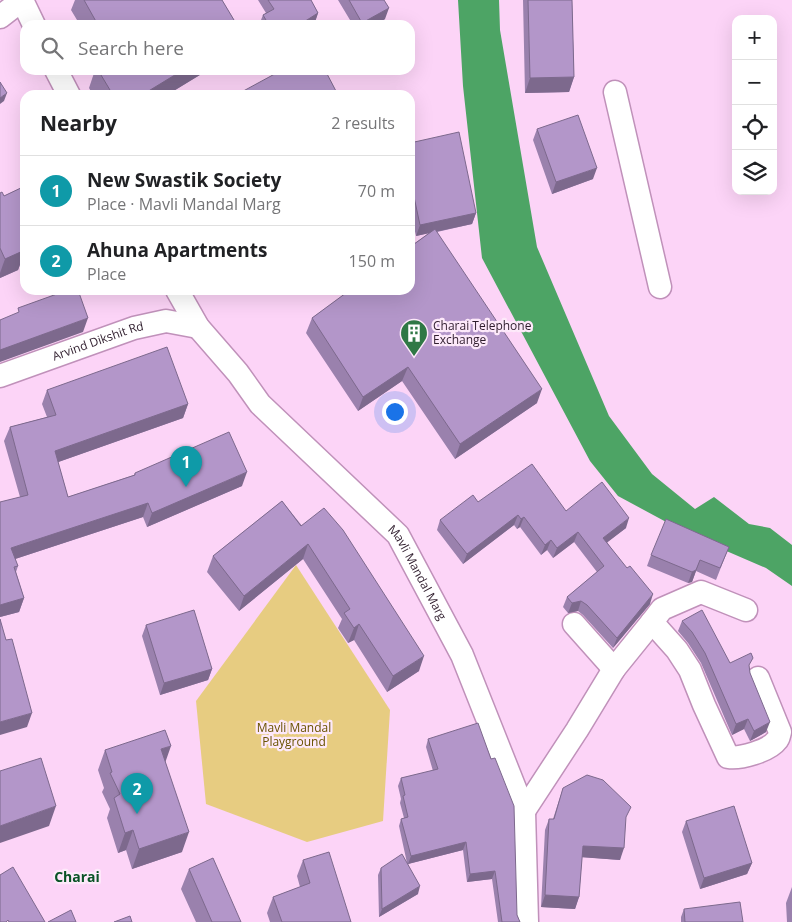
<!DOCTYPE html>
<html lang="en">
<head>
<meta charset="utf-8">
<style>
	body { margin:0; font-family:"Open Sans",sans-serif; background:#f6f6f6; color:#202124 }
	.controls { position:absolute; right:15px; top:15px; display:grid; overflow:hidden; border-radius:10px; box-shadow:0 5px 20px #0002 }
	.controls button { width:45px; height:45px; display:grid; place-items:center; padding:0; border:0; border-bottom:1px solid #e0e0e0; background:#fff; color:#202124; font:25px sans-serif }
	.you { position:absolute; left:394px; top:411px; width:18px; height:18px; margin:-12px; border:4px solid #fff; border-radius:50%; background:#1a73e8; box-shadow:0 0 0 8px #1a73e833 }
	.badge { display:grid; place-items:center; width:32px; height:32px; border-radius:50%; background:#0b8043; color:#fff; font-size:16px; font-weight:700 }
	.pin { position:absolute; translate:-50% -41px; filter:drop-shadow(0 1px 2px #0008) }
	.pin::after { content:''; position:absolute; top:26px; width:18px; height:15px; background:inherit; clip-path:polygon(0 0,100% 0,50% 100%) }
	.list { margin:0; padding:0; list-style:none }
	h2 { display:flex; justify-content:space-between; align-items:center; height:65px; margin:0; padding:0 20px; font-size:21px }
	h2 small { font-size:16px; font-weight:400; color:#757577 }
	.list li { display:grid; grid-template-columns:32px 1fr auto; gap:15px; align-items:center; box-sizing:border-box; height:70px; padding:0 20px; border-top:1px solid #e0e0e0 }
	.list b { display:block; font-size:19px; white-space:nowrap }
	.list p { margin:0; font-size:16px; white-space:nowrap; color:#757577 }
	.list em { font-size:16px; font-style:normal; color:#757577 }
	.icon { flex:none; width:28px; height:28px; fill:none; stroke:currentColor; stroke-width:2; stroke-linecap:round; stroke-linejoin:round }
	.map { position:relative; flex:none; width:792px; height:922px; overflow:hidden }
	.search { position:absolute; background:#fff; box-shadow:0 5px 20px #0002; left:20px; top:20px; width:395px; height:55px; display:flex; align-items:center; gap:12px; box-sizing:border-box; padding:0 18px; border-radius:15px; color:#757577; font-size:19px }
	.panel { position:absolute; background:#fff; box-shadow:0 5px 20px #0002; left:20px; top:90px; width:395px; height:205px; border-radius:15px }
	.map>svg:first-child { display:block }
	.green { fill:#e7cc81 }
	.water { fill:#4da465 }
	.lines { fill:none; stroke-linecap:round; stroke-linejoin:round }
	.street-casing { stroke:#c091ba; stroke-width:25 }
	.street { stroke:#fff; stroke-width:22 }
	.wall { fill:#9a81ad }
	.shaded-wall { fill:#7d698d }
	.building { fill:#b396c9; stroke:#7d698d }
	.labels { text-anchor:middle; stroke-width:4.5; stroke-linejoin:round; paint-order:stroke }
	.poi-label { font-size:12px; fill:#2f1d2d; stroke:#fde9fa; text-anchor:start }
	.street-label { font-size:12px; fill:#2f1d2d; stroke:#fde9fa }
	.park-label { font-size:12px; fill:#695200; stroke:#fde9fa }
	.neighbourhood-label { font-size:14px; font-weight:bold; fill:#095326; stroke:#fde9fa }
</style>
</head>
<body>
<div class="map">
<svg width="792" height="922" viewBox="0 0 792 922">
	<rect width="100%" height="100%" fill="#fcd4f7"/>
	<!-- green -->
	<path class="green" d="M296,565L390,710L383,821L307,842L206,804L196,701Z"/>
	<!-- water -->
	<path class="water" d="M458,0H499L500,30L537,247L609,416L652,474L695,509L714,497L749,524L770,528L792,545V586L766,568L694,537L618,496L590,461L482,258L463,86Z"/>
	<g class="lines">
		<!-- street casing -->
		<g class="street-casing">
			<g id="street">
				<path d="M22,0L34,25"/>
				<path d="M0,17L22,0"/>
				<path d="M56,70L69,95"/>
				<path d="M615,92L660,287"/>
				<path id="s1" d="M177,290L198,327L238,373L260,404L398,535L462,655L524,811L527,922"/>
				<path id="s2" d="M0,376L134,328L166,321L198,327"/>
				<path d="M652,622L677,650L690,670L704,705L728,757C740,759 769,751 777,740C779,738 779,735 780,732L758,678"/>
				<path d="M574,624L614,669"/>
				<path d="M524,811L577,730L614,669L652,622L662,609L701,592L746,610"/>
			</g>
		</g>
		<!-- street -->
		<use href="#street" class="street"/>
	</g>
	<!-- wall -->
	<path class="wall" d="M75,0H222L237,25H80L71,10Z
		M258,0H311L318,13L314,25H259L263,15L266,13Z
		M338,0H384L385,19L375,25H353Z
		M523,0H572L574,77L569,92L525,93Z
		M95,70H208L167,95H93L89,88Z
		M537,129L593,179L552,194L533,140Z
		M410,143L476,213L472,224L437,232L537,403L455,459L402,381L358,411L306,333L312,318L429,233L416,236L410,209Z
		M25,186V260L21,262L18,270L0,278V193L4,196Z
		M47,390L188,404L183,418L58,462L68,497L134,475L135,473L242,486L147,527L143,517L15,559L18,566L16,572L24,598L19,612L0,617L20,497L4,441L10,427L47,417L42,404Z
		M282,501L419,671L387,692L354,640L348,643L338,628L342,619L303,559L239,611L207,572L213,556Z
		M478,502L566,511L626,528L607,542L650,604L613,648L583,615L578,611L568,613L563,607L567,597L597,572L574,542L553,558L547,550L541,555L520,527L517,529L514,525L463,564L437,530L440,520Z
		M729,547L716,580L696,571L692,582L688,583L647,566L651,555Z
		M682,621L730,663L749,669L750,673L766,732L750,741L744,729L732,735L701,663L688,643L678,631Z
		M146,625L212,669L208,680L160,695L142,636Z
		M428,739L517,915L520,922H498L492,879L467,882L463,850L408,864L418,894L379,917L378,875L381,868L407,863L399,826L401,819L404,818L400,803L401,799L398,786L401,778L433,771L426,747Z
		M105,750L165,761L182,852L132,869L126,850L118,853L107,818L110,809L102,792L104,788L98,770Z
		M563,788L625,821L620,860L582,857L579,897L575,909L541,907L545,830L549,819H553Z
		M686,821L752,863L747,874L700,889L682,832Z
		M303,860L351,922H270L267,913L273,897L300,887L297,876Z
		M189,869L241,922H196L181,889Z
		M792,887V922H787L786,903Z
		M684,909L743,922H681V917Z"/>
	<!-- shaded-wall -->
	<path class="shaded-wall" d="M389,8L385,19L375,25H361L362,23Z
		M318,13L314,25H299Z
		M183,70H208L167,95H142Z
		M574,77L569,92L525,93L530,78Z
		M7,93L4,101L0,104V98Z
		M597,168L593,179L552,194L556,182Z
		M476,213L472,224L416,236L420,225Z
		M25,243V260L21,262L18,270L0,278V273L5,259Z
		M88,318L83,332L0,362V350L1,349Z
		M408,367L402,381L358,411L363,397Z
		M542,389L537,403L455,459L460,444Z
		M188,404L183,418L50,465L55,451Z
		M247,472L242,486L147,527L152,513Z
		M148,503L143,517L6,562L11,548Z
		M518,515L514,525L463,564L467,554Z
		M524,517L520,527L517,529L521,519Z
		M629,518L626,528L600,548L603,538Z
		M578,532L574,542L553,558L557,548Z
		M551,540L547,550L541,555L545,545Z
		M308,544L303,559L239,611L244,596Z
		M700,560L692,582L688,583L692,572Z
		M653,594L650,604L613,648L617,638Z
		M24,598L19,612L0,617V605Z
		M581,601L578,611L568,613L572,603Z
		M359,624L354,640L348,643L354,628Z
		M424,656L419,671L387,692L393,676Z
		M212,669L208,680L160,695L164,683Z
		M32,713L27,727L0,735V722Z
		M748,719L744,729L732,735L736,724Z
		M770,722L766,732L750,741L754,731Z
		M171,746L164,766L161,749Z
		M56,806L49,826L0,843V826Z
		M133,830L126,850L118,853L125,833Z
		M189,832L182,852L132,869L139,849Z
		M466,842L463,850L408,864L411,856Z
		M583,846L624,848L620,860L579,857Z
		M752,863L747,874L700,889L704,878Z
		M495,871L492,879L467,882L470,874Z
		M420,886L418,894L379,917L382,909Z
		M545,895L579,897L575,909L541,907Z"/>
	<!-- building -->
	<path class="building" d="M84,0H222L237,25H98Z
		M268,0H311L318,13L299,25H269L263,15L274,9Z
		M349,0H384L389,8L362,23Z
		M528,0H572L574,77L530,78Z
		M98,70H183L142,95H113Z
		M282,70H325L337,93L333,95H236Z
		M0,82L7,93L0,98Z
		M578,115L597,168L556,182L537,129Z
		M459,132L476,213L420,225L410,178V143Z
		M25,186V243L23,244L25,250L5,259L0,248V193L2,192L4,196Z
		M435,229L542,389L460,444L408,367L363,397L312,318L350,290H410V247Z
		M68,290H78L88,318L0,350V320L19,312L18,308Z
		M167,347L188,404L55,451L68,497L135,475V473L229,432L247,472L152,513L148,503L11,548L18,566L14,567L24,598L0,605V502L28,495L10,427L56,415L47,390Z
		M532,464L566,511L602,482L629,518L603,538L627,568L630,566L653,594L617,638L587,605L581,601L572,603L567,597L604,566L578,532L557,548L551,540L545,545L524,517L521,519L518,515L467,554L440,520L473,495L478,502Z
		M282,501L301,526L324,508L343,530L424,656L393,676L359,624L354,628L344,613L350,609L308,544L244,596L213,556Z
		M666,519L729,547L720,568L700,560L696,570L692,572L651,555Z
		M194,610L212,669L164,683L146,625Z
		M702,610L730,663L751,653L753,658L749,665L750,673L770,722L754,731L748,719L736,724L705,653L692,632L682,621Z
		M0,619L6,640L12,639L32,713L0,722Z
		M478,723L491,759L495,758L514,806L517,915L520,922H502L495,871L470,874L466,842L411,856L401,819L408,817L403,796L405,795L401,778L438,769L428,739Z
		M165,730L171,746L161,749L189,832L139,849L133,830L125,833L114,798L120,794L110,773L112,772L105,750Z
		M41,758L56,806L0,826V771Z
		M587,775L603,780L631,807L626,817L624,848L583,846L579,897L545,895L549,819H554L563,788Z
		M734,806L752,863L704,878L686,821Z
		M329,852L351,922H282L273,897L310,883L303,860Z
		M402,854L420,886L382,909L381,868Z
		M213,858L241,922H212L189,869Z
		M13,867L45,922H9L8,920L6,922H0V875Z
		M740,902L743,922H685L684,909Z
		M71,910L76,922H48Z
		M130,916L132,922H114Z"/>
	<!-- icons -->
	<defs>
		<g id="building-pin" transform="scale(1.4375)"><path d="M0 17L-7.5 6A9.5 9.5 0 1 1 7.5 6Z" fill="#2f7845" stroke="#fde9fa"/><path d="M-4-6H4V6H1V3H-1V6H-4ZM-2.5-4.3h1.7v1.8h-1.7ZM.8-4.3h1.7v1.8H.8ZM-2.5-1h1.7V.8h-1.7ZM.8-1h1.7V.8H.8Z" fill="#fff"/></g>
	</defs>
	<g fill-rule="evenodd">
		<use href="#building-pin" x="414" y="333"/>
	</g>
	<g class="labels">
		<!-- poi labels -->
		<g class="poi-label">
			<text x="433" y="330">Charai Telephone<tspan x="433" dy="14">Exchange</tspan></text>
		</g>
		<!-- street labels -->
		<g class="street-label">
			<text dy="4" stroke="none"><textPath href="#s2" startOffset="104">Arvind Dikshit Rd</textPath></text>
			<text dy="4" stroke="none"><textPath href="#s1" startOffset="374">Mavli Mandal Marg</textPath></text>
		</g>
		<!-- park labels -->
		<g class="park-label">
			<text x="294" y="732">Mavli Mandal<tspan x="294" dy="14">Playground</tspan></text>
		</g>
		<!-- neighbourhood labels -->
		<g class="neighbourhood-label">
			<text x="77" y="882">Charai</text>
		</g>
	</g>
</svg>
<div class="controls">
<button>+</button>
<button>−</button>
<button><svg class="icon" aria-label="locate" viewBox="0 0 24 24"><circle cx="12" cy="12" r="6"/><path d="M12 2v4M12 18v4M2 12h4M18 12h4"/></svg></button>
<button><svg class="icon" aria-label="layers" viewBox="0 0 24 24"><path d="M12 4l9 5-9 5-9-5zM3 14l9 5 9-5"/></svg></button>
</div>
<div class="you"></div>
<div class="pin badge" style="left:186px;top:487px;background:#0f9aa8">1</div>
<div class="pin badge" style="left:137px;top:814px;background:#0f9aa8">2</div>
<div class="search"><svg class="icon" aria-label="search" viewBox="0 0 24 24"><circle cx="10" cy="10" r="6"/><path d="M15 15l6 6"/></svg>Search here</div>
<section class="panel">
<h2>Nearby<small>2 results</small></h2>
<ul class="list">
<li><span class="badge" style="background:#0f9aa8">1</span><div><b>New Swastik Society</b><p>Place · Mavli Mandal Marg</p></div><em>70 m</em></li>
<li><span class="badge" style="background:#0f9aa8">2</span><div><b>Ahuna Apartments</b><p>Place</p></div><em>150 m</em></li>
</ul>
</section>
</div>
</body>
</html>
